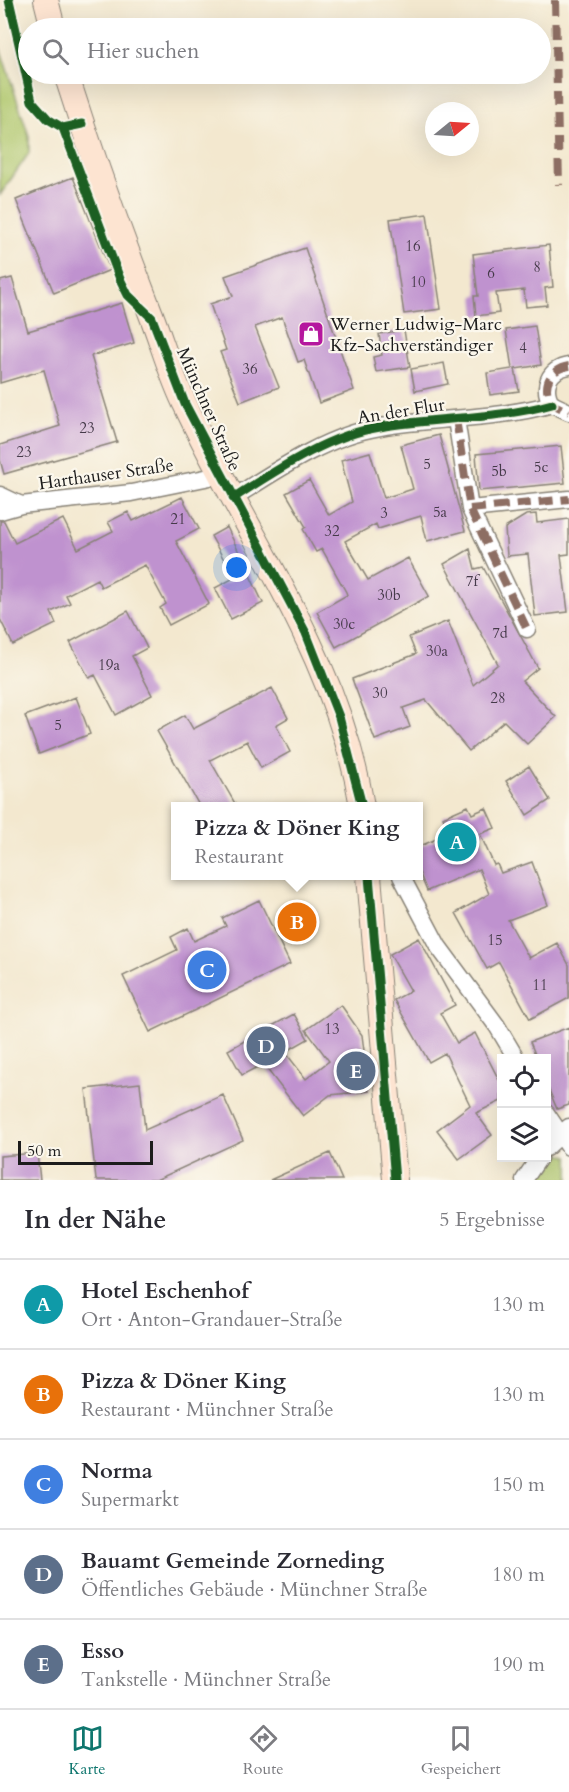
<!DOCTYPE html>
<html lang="de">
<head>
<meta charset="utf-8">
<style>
	body { margin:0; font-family:Cardo,serif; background:#f7f7f7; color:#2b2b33 }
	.controls { position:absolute; right:18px; bottom:18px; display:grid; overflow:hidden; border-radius:0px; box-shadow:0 6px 24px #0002 }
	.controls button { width:54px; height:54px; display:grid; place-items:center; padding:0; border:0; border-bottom:2px solid #e1e1e2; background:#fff; color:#2b2b33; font:30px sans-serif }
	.compass { position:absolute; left:425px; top:102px; width:54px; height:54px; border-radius:50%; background:#fff; box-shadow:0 6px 24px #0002; rotate:72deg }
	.scale { position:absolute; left:18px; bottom:15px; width:135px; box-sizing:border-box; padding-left:6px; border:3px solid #1c1c1c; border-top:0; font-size:16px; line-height:21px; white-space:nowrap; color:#1c1c1c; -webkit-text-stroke:4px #fbf7ec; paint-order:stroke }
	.you { position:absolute; left:237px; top:568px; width:21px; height:21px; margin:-15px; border:4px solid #fff; border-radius:50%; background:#1a73e8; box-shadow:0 0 0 9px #1a73e833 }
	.badge { display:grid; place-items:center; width:39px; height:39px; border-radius:50%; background:#0f766e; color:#fff; font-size:20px; font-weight:700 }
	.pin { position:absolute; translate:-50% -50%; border:3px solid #fff; box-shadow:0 2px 6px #0006 }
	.popup { position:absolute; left:171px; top:802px; width:252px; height:78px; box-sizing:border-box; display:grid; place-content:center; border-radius:0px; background:#fff; filter:drop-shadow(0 2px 4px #0005); font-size:20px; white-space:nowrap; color:#7c7c81 }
	.popup b { font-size:22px; color:#2b2b33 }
	.popup::after { content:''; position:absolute; left:50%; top:100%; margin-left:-12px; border:12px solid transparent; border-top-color:#fff }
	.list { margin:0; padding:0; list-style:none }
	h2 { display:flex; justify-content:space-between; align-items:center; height:78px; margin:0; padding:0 24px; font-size:26px }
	h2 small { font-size:20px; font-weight:400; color:#7c7c81 }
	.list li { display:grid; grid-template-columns:39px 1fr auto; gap:18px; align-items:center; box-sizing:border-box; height:90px; padding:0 24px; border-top:2px solid #e1e1e2 }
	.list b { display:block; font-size:22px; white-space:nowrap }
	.list p { margin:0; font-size:20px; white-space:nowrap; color:#7c7c81 }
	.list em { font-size:20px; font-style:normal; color:#7c7c81 }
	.icon { flex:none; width:33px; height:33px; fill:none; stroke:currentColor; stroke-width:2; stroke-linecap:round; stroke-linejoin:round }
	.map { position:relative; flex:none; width:569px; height:1180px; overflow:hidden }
	.search { position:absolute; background:#fff; box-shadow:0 6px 24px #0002; left:18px; right:18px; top:18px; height:66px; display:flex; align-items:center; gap:15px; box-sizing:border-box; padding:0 21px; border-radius:33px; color:#7c7c81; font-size:22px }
	.sheet { height:528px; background:#fff }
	nav { display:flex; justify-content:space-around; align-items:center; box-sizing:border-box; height:84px; border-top:2px solid #e1e1e2; background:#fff; font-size:16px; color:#7c7c81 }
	nav a { display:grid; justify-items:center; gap:3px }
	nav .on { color:#0f766e }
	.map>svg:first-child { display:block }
	.green { fill:#aec66b; stroke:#657144; stroke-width:1.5 }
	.building { fill:#bf92cf }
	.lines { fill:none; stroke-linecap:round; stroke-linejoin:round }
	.street-casing { stroke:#888276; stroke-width:19 }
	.secondary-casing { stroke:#888276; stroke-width:26 }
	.street { stroke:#fff; stroke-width:16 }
	.secondary { stroke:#fde4d1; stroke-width:24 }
	.quiet { stroke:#8d6e63; stroke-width:8; stroke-dasharray:15 8; stroke-linecap:butt }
	.cycleway-casing { stroke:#fbf7ec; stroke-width:13 }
	.cycleway { stroke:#1b5e20; stroke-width:9 }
	.labels { text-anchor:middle; stroke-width:4.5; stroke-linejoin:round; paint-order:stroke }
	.number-label { font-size:15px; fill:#453a49 }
	.poi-label { font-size:18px; fill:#1c1c1c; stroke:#fbf7ec; text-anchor:start }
	.street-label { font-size:18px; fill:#1c1c1c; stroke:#fbf7ec }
</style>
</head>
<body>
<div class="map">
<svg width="569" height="1180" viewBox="0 0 569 1180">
	<rect width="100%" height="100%" fill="#fbf7ec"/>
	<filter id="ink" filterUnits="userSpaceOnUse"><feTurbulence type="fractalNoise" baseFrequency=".0167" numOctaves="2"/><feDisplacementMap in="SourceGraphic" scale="12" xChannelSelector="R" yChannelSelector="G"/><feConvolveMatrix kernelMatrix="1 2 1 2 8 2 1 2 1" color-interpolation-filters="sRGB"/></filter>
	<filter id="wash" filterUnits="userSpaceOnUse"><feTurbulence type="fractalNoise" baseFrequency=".008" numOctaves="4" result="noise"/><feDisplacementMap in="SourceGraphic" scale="24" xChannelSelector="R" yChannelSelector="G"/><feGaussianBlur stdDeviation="1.35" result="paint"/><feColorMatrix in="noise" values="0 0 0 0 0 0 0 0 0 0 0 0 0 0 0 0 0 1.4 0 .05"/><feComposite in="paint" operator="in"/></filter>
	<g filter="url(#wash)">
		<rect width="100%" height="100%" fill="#f3e8cf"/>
		<!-- green -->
		<path class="green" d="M0,48L29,136V153L0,195Z
			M557,1154L569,1156V1180H533L547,1161Z"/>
		<g id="blocks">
			<!-- building -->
			<path class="building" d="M73,177L110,270L54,293L16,200Z
				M427,214L441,309L404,314L390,219Z
				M549,245L553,287L545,288L547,305L526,307L524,290L496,293L499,313L476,316L474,296H478L473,254Z
				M305,248L354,390L319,403L304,360L298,362L282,317L255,327L279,387L240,402L220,352L226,350L210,304L233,296L225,276Z
				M12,278L28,331L122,303L134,343L91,356L117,442L4,474L0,460V445L60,426L44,370L0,383V281Z
				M535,326L541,365L515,369L519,391L490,395L487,373L512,369L506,330Z
				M404,330L410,367L376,372L373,357L382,355L379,334Z
				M444,363L448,384L415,391L411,369Z
				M439,435L465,531L427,541L421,516L378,529L376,524L345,541L368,580L408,558L429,596L336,647L317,612L347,595L346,592L322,549L316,552L303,529L306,527L286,493L309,480L329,515L352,502L341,460L370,452L384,498L413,489L401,445Z
				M561,446L565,483L479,491L476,454Z
				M182,497L199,529L176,541L209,604L169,625L160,608L166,604L145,565L101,587L97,579L66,595L70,603L51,612L56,624L13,645L0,619V521H4L15,543L63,519L78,549L113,531L108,522L128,512L133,521Z
				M536,514L537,523L569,519V554L561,555L568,612L535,616L528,554L507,556L505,528L526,515Z
				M227,527L263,603L231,619L215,588L234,578L211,536Z
				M470,549L475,569L483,567L538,668L522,681L556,717L527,744L504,721L469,751L426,700L403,708L410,727L375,740L352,679L416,654L409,637L448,621L473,685L498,664L444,564Z
				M128,611L147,648L132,656L152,695L116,715L95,675L89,678L70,642Z
				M272,688L288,718L276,725L290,752L261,768L247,741L210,760L237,807H200L157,731L185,715L193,729Z
				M76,697L90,734L39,754L25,716Z
				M529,766L550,800L527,815L506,781Z
				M468,806L472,814L486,808L495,828L480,834L494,865L497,864L501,873L532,862L548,905L508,920L529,958L557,943L569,965V998L530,1019L499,962L487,969L456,913L489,894L479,869L427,891L418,870V847L450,833L443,817Z
				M259,900L290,964L150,1032L123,976L177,950L171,937L188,928L194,941L226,926L222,918Z
				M419,938L455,1005L440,1013L457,1043L475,1033L501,1084V1101L476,1113L492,1135L459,1159L437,1130L470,1105L445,1053L429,1062L394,1000L411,991L390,954Z
				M341,1005L362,1035L369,1091L330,1095L303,1116L263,1064L242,1075L228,1050L294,1014L308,1039L285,1052L306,1079L329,1061L306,1030Z
				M569,1027V1105L557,1109L546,1083V1059H537L530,1042Z
				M140,1083L145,1130L223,1095L243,1140L156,1180H96L86,1089Z
				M37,1153L40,1180H0V1156Z
				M330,1153L342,1180H270Z"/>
		</g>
	</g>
	<g filter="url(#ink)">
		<use href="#blocks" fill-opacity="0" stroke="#888276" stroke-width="1.5"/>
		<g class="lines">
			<!-- street casing -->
			<g class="street-casing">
				<path id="street" d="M569,366C549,369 541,387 552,404L569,412
					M456,419L470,509L527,629
					M0,495L21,505
					M233,498C277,470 328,435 380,427C437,417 496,420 552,404
					M470,509L569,499
					M0,511L21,505L131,493L220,475
					M401,876L438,946L497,1026L516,1058
					M546,1113L569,1147
					M546,1148L569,1127
					M524,1180L539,1158"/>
			</g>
			<!-- secondary casing -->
			<g class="secondary-casing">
				<path id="secondary" d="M46,0L53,28
					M66,74C92,156 121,237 152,317C163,346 172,378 186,406C249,541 337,655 362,806
					M369,876L395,1180"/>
			</g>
			<!-- street -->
			<use href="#street" class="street"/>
			<!-- secondary -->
			<use href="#secondary" class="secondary"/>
			<!-- quiet -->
			<path class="quiet" d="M555,0L559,185
				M569,366C549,369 541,387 552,404L569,412
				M456,419L470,509L527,629
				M470,509L569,499"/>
			<!-- cycleway casing -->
			<g class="cycleway-casing">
				<path id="cycleway" d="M9,0L32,101L48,119L63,128L82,124
					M63,128L120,279L128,295L152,318L185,404L306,633L339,717L362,806
					M233,498C277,470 328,435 380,427C437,417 496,420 552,404
					M369,876L395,1180"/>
			</g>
			<!-- cycleway -->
			<use href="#cycleway" class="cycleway"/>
		</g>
	</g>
	<!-- icons -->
	<defs>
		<g id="shop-square" transform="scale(1.35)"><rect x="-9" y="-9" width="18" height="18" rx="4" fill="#b5179e" stroke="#fbf7ec"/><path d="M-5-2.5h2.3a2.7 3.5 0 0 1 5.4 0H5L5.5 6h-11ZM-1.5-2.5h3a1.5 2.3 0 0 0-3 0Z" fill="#fff"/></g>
	</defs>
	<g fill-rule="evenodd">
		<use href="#shop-square" x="311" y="334"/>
	</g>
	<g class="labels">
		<!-- number labels -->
		<g class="number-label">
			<text x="413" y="251">16</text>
			<text x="537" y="272">8</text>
			<text x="491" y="278">6</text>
			<text x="418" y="287">10</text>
			<text x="523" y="353">4</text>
			<text x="250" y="374">36</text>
			<text x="87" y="433">23</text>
			<text x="24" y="457">23</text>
			<text x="427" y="469">5</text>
			<text x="541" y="472">5c</text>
			<text x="499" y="476">5b</text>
			<text x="440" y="517">5a</text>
			<text x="384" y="518">3</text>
			<text x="178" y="524">21</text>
			<text x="332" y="536">32</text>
			<text x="472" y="586">7f</text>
			<text x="389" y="600">30b</text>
			<text x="344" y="629">30c</text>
			<text x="500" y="638">7d</text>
			<text x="437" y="656">30a</text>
			<text x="109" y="670">19a</text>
			<text x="380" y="698">30</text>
			<text x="498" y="703">28</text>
			<text x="58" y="730">5</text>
			<text x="495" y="945">15</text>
			<text x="540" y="990">11</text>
			<text x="332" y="1034">13</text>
		</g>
		<!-- poi labels -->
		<g class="poi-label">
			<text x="330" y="330">Werner Ludwig-Marc<tspan x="330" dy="21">Kfz-Sachverständiger</tspan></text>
		</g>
		<!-- street labels -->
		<g class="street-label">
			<text transform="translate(209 409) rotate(66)" y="6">Münchner Straße</text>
			<text transform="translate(401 411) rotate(-9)" y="6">An der Flur</text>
			<text transform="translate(106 474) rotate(-8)" y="6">Harthauser Straße</text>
		</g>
	</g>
</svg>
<div class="controls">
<button><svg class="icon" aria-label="locate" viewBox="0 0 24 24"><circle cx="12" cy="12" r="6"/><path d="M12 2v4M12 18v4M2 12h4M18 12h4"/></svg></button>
<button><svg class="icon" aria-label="layers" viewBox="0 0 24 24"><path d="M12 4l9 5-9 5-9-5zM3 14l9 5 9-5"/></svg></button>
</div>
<svg class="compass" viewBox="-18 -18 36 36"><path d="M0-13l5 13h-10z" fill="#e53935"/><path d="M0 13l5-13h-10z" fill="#7c7c81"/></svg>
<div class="scale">50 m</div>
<div class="you"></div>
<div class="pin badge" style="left:457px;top:842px;background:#0f9aa8">A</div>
<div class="pin badge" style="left:297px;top:922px;background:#e8710a">B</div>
<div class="popup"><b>Pizza &amp; Döner King</b>Restaurant</div>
<div class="pin badge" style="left:207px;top:970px;background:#3f7fe0">C</div>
<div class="pin badge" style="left:266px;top:1046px;background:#5c6f8a">D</div>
<div class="pin badge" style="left:356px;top:1071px;background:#5c6f8a">E</div>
<div class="search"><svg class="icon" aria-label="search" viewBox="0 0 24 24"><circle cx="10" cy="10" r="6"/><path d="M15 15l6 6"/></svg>Hier suchen</div>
</div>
<section class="sheet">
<h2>In der Nähe<small>5 Ergebnisse</small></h2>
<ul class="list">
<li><span class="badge" style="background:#0f9aa8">A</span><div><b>Hotel Eschenhof</b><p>Ort · Anton-Grandauer-Straße</p></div><em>130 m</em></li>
<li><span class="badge" style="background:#e8710a">B</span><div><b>Pizza &amp; Döner King</b><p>Restaurant · Münchner Straße</p></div><em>130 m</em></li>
<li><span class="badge" style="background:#3f7fe0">C</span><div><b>Norma</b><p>Supermarkt</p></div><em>150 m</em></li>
<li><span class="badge" style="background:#5c6f8a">D</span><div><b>Bauamt Gemeinde Zorneding</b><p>Öffentliches Gebäude · Münchner Straße</p></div><em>180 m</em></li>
<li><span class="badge" style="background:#5c6f8a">E</span><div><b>Esso</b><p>Tankstelle · Münchner Straße</p></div><em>190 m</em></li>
</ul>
</section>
<nav>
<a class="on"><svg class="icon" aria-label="map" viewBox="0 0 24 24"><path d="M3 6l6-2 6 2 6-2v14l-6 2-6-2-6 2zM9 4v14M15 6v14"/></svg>Karte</a>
<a><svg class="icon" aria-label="directions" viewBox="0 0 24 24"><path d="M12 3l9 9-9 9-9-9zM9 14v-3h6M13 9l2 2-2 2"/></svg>Route</a>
<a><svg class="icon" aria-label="saved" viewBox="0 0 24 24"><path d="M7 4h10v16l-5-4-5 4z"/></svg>Gespeichert</a>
</nav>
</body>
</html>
